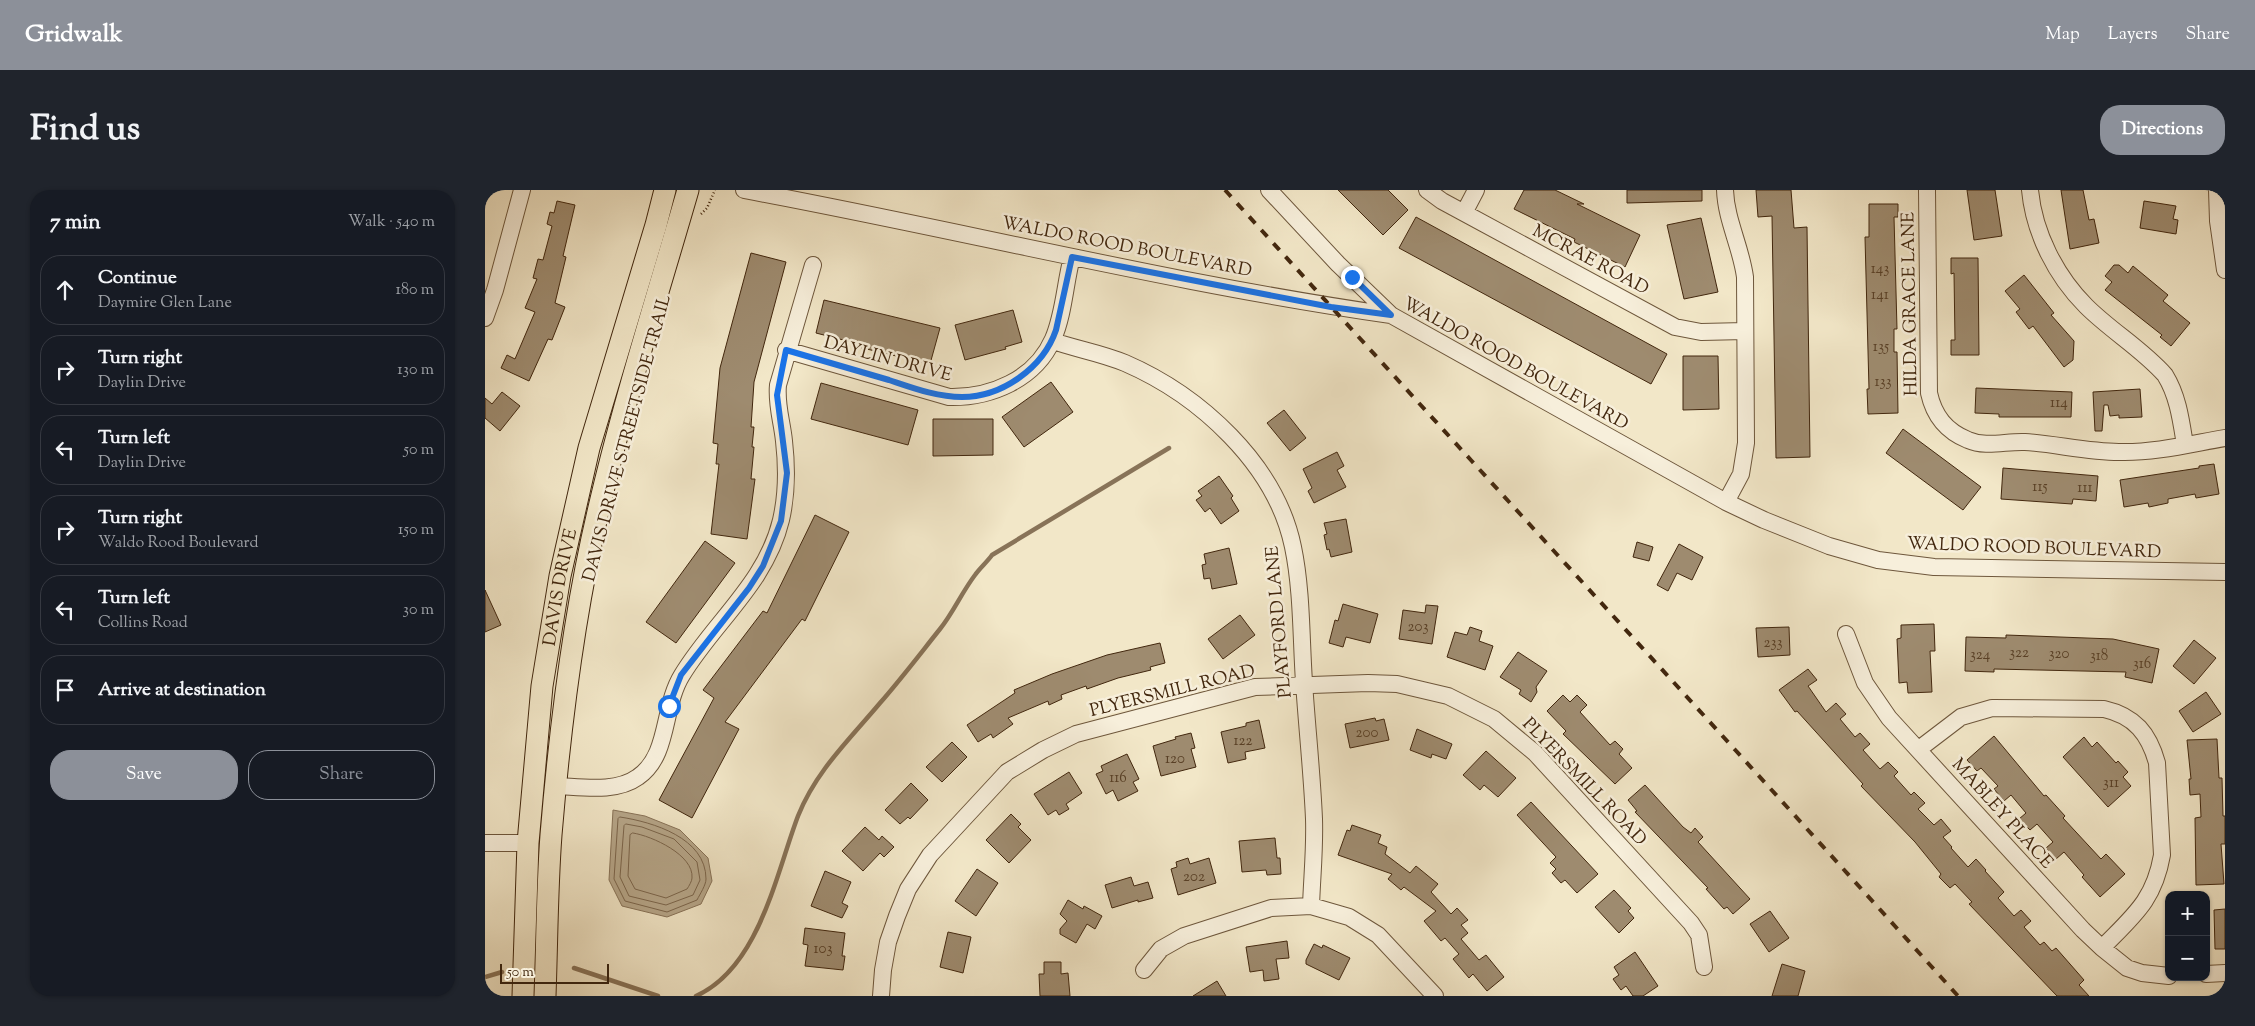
<!DOCTYPE html>
<html lang="en">
<head>
<meta charset="utf-8">
<style>
	body { margin:0; font-family:"Sorts Mill Goudy",serif; background:#20242c; color:#f1f3f6 }
	.controls { position:absolute; right:15px; bottom:15px; display:grid; overflow:hidden; border-radius:10px; box-shadow:0 1px 4px #0004 }
	.controls button { width:45px; height:45px; display:grid; place-items:center; padding:0; border:0; border-bottom:1px solid #363941; background:#171b24; color:#f1f3f6; font:25px sans-serif }
	.scale { position:absolute; left:15px; bottom:12px; width:109px; box-sizing:border-box; padding-left:5px; border:2px solid #42270e; border-top:0; font-size:14px; line-height:18px; white-space:nowrap; color:#42270e; -webkit-text-stroke:4px #f7efdb; paint-order:stroke }
	.stop { position:absolute; width:15px; height:15px; margin:-11px; border:4px solid #1a73e8; border-radius:50%; background:#fff }
	.stop.end { background:#1a73e8; border-color:#fff; box-shadow:0 1px 5px #0008 }
	.list { margin:0; padding:0; list-style:none }
	h2 { display:flex; justify-content:space-between; align-items:center; height:65px; margin:0; padding:0 20px; font-size:21px }
	h2 small { font-size:16px; font-weight:400; color:#9ea1a6 }
	.list li { display:grid; grid-template-columns:32px 1fr auto; gap:15px; align-items:center; box-sizing:border-box; height:70px; margin:0 10px 10px; padding:0 10px; border:1px solid #363941; border-radius:20px }
	.list b { display:block; font-size:19px; white-space:nowrap }
	.list p { margin:0; font-size:16px; white-space:nowrap; color:#9ea1a6 }
	.list em { font-size:16px; font-style:normal; color:#9ea1a6 }
	.actions { display:flex; gap:10px; padding:15px 20px }
	.actions a { flex:1; padding:11px 0; border:1px solid #8c9099; border-radius:20px; text-align:center; font-size:18px; color:#8c9099 }
	.actions .main { background:#8c9099; color:#fff }
	.icon { flex:none; width:28px; height:28px; fill:none; stroke:currentColor; stroke-width:2; stroke-linecap:round; stroke-linejoin:round }
	.map { position:relative; flex:none; width:1740px; height:806px; overflow:hidden; border-radius:20px }
	header { display:flex; align-items:center; gap:30px; box-sizing:border-box; height:70px; padding:0 25px; background:#8c9099; color:#fff }
	header strong { font-size:24px }
	nav { display:flex; gap:28px; margin-inline-start:auto; font-size:18px }
	.intro { display:flex; align-items:center; justify-content:space-between; box-sizing:border-box; height:120px; padding:0 30px }
	h1 { margin:0; font-size:35px }
	.button { padding:12px 22px; border-radius:20px; background:#8c9099; color:#fff; font-size:18px; font-weight:700 }
	main { display:flex; gap:30px; padding:0 30px }
	aside { flex:1; background:#171b24; border-radius:20px; box-shadow:0 1px 4px #0004 }
	.map>svg:first-child { display:block }
	.water { fill:#b6a689; stroke:#887358 }
	.lines { fill:none; stroke-linecap:round; stroke-linejoin:round }
	.shore { stroke:#7c664c; stroke-width:1 }
	.stream { stroke:#887358; stroke-width:4.5 }
	.building { fill:#9e8b6f; stroke:#42270e }
	.minor-casing { stroke:#6e573c; stroke-width:18 }
	.major-casing { stroke:#42270e; stroke-width:23 }
	.path { stroke:#42270e; stroke-width:2.5; stroke-dasharray:1 2.5; stroke-linecap:butt }
	.minor { stroke:#f7efdb; stroke-width:16 }
	.major { stroke:#f2e7c8; stroke-width:21 }
	.rail { stroke:#42270e; stroke-width:4; stroke-dasharray:9 9; stroke-linecap:butt }
	.route { stroke:#1a73e8; stroke-width:6 }
	.labels { text-anchor:middle; stroke-width:5; stroke-linejoin:round; paint-order:stroke }
	.number-label { font-size:15px; fill:#594026 }
	.street-label { font-size:18px; fill:#42270e; stroke:#f7efdb }
</style>
</head>
<body>
<header>
<strong>Gridwalk</strong>
<nav><a>Map</a><a>Layers</a><a>Share</a></nav>
</header>
<div class="intro"><h1>Find us</h1><a class="button">Directions</a></div>
<main>
<aside>
<h2>7 min<small>Walk · 540 m</small></h2>
<ul class="list">
<li><svg class="icon" aria-label="ahead" viewBox="0 0 24 24"><path d="M12 20V5M6 11l6-6 6 6"/></svg><div><b>Continue</b><p>Daymire Glen Lane</p></div><em>180 m</em></li>
<li><svg class="icon" aria-label="right" viewBox="0 0 24 24"><path d="M7 20v-9h11M14 6l5 5-5 5"/></svg><div><b>Turn right</b><p>Daylin Drive</p></div><em>130 m</em></li>
<li><svg class="icon" aria-label="left" viewBox="0 0 24 24"><path d="M17 20v-9H6M10 6l-5 5 5 5"/></svg><div><b>Turn left</b><p>Daylin Drive</p></div><em>50 m</em></li>
<li><svg class="icon" aria-label="right" viewBox="0 0 24 24"><path d="M7 20v-9h11M14 6l5 5-5 5"/></svg><div><b>Turn right</b><p>Waldo Rood Boulevard</p></div><em>150 m</em></li>
<li><svg class="icon" aria-label="left" viewBox="0 0 24 24"><path d="M17 20v-9H6M10 6l-5 5 5 5"/></svg><div><b>Turn left</b><p>Collins Road</p></div><em>30 m</em></li>
<li><svg class="icon" aria-label="arrive" viewBox="0 0 24 24"><path d="M6 21V4h12l-3 4 3 4H6"/></svg><div><b>Arrive at destination</b></div></li>
</ul>
<div class="actions"><a class="main">Save</a><a>Share</a></div>
</aside>
<div class="map">
<svg width="1740" height="806" viewBox="0 0 1740 806">
	<rect width="100%" height="100%" fill="#f2e7c8"/>
	<filter id="stains"><feTurbulence type="fractalNoise" baseFrequency=".004" numOctaves="4"/><feColorMatrix values="0 0 0 0 .2 0 0 0 0 .09 0 0 0 0 .02 0 0 0 .5 -.17"/></filter>
	<radialGradient id="worn" r=".72"><stop offset=".6" stop-color="#630" stop-opacity="0"/><stop offset="1" stop-color="#630" stop-opacity=".3"/></radialGradient>
	<!-- water -->
	<path class="water" d="M128,620L160,626L195,640L223,668L227,691L216,714L182,727L137,716L124,690Z"/>
	<g class="lines">
		<!-- shore -->
		<path class="shore" d="M135,627C168,632 221,648 221,689C221,695 215,704 212,710L182,722L140,711L129,689L133,629Z
			M141,634L157,637L189,649L212,672L215,690L208,705L181,715L144,706L135,687L139,636Z
			M148,643C167,646 209,665 207,688C207,691 204,696 202,699L181,708L150,699L143,686L145,645Z"/>
		<!-- stream -->
		<path class="stream" d="M89,778L173,806
			M0,787L17,782
			M211,806C274,778 291,684 313,626C331,581 364,550 395,513C416,489 435,464 455,439C468,423 477,402 490,385C495,378 502,372 507,365L684,258"/>
	</g>
	<!-- building -->
	<path class="building" d="M853,0H903L923,20L898,45Z
		M1039,0H1070L1099,14H1092L1155,45L1140,77L1089,52L1090,49L1029,19Z
		M1142,0H1217V11L1142,13Z
		M1271,0H1306L1309,38L1322,37L1325,267L1291,268L1287,26L1273,27Z
		M1482,0H1510L1517,46L1489,50Z
		M1576,0H1598L1604,30L1609,29L1614,53L1585,59Z
		M72,11L90,15L78,66L81,67L70,113L80,117L67,150L63,149L44,191L16,178L22,165L30,169L50,122L40,118L52,89L48,88L53,69L58,70L67,36L62,34L65,22L69,23Z
		M1659,11L1691,16L1688,29L1693,30L1691,44L1655,38Z
		M1384,14H1413V27H1409L1412,139H1409V162H1412L1413,223L1383,224L1382,199H1384L1380,47H1384Z
		M931,27L1182,164L1166,194L914,58Z
		M1216,28L1233,102L1199,109L1182,35Z
		M266,63L301,72L269,192L266,237H269L267,257H269L266,289H270L262,349L226,344L234,274H231L233,254L228,253L235,178Z
		M1466,68H1493L1494,165H1466V150H1470L1469,83L1466,84Z
		M1629,75H1634L1643,83L1648,76L1683,105L1678,111L1705,133L1686,156L1675,147L1677,145L1620,100L1627,92L1620,86Z
		M1539,85L1569,123L1566,125L1589,151L1588,170L1579,177L1548,136L1544,139L1531,122L1535,119L1520,101Z
		M339,110L455,138L445,174L369,156L370,153L331,143Z
		M528,120L537,152L520,157L521,159L480,170L470,135Z
		M1198,166H1233L1234,219L1198,220Z
		M566,192L588,222L539,257L517,227Z
		M336,193L433,220L423,255L326,229Z
		M1491,198L1587,202L1586,227H1514V224L1490,223Z
		M1655,199L1657,227L1634,228V225L1625,226L1623,215H1619L1617,241H1610L1608,202Z
		M17,202L35,216L15,241L0,228V208L7,214Z
		M799,220L821,248L805,261L782,233Z
		M448,229H508V265L448,266Z
		M1418,239L1496,297L1478,320L1401,263Z
		M852,262L859,276L852,280L861,297L829,313L823,301L827,298L818,279Z
		M1729,274L1734,304L1711,308L1710,304L1683,309V313L1664,317L1663,313L1639,317L1635,290L1714,278V276Z
		M1518,278L1613,286L1611,311L1588,309L1587,314L1516,309Z
		M734,286L748,306L746,308L754,321L736,334L725,318L720,322L711,310L717,306L713,301Z
		M330,325L364,342L320,431L317,429L240,532L254,539L207,628L174,610L229,508L218,500L278,421L282,423Z
		M861,329L867,362L846,367L844,359L842,360L839,345L842,344L839,333Z
		M220,351L250,373L191,453L161,432Z
		M1152,352L1168,357L1164,371L1148,367Z
		M1194,354L1218,367L1207,390L1192,383L1183,401L1172,395Z
		M744,358L752,394L727,399L725,388L719,389L717,375L721,374L719,364Z
		M0,400L16,435L0,442Z
		M858,414L893,424L885,453L861,447L858,457L844,453L850,430L853,431Z
		M941,415L953,416L947,454L914,449L918,420L940,423Z
		M755,425L770,445L738,469L723,449Z
		M1449,434L1450,461H1445L1447,502L1423,503L1422,492L1414,493L1412,449L1416,448V435Z
		M985,437L997,441L994,451L1008,456L1000,480L962,467L970,442L982,445Z
		M1304,437L1305,465L1273,467L1271,438Z
		M1521,445L1628,449L1674,459L1667,493L1640,487L1641,482L1509,479V482L1480,481L1481,447L1521,448Z
		M1709,450L1731,468L1709,494L1688,476Z
		M675,453L680,473L665,477L666,480L633,488L602,499L601,496L576,505L577,509L564,515L563,511L523,528L528,534L508,548L506,544L493,552L482,535L530,503L529,500L567,484L622,465Z
		M1033,462L1062,481L1051,497L1052,502L1046,512L1034,504L1036,500L1015,487Z
		M1323,479L1332,490L1323,496L1341,522L1351,513L1361,524L1355,529L1370,547L1375,543L1385,554L1378,560L1395,579L1403,572L1413,582L1409,586L1426,605L1429,602L1440,613L1433,619L1449,635L1456,629L1466,641L1458,647L1467,657L1466,658L1483,677L1491,669L1501,680L1500,681L1519,702L1513,708L1529,726L1536,720L1546,731L1539,737L1555,755L1559,752L1567,761L1571,758L1599,790L1594,795L1604,806H1572L1484,714L1487,712L1470,694L1465,698L1454,687L1456,684L1430,652L1376,596L1378,594L1312,521L1310,522L1294,500Z
		M1721,502L1736,524L1708,542L1694,521Z
		M1078,505L1085,512L1092,505L1102,515L1095,522L1125,555L1130,551L1138,559L1134,564L1147,578L1130,594L1078,544L1081,541L1062,521Z
		M890,528L891,531L899,529L904,550L865,558L860,534Z
		M774,530L780,558L760,562L761,569L743,573L736,542L761,536V533Z
		M932,539L967,554L961,569L947,564L946,568L925,560Z
		M706,543L710,558L706,559L711,577L676,586L668,556L691,549L690,547Z
		M1509,546L1559,606L1561,605L1580,626L1578,628L1616,669L1621,664L1640,684L1615,707L1597,687L1599,685L1579,662L1571,669L1561,658L1568,652L1552,634L1545,640L1534,629L1541,623L1526,605L1519,611L1509,599L1513,596L1496,578L1492,581L1482,570Z
		M1599,547L1607,557L1612,552L1631,573L1633,571L1643,582L1638,587L1646,596L1623,617L1578,567Z
		M1732,549L1734,588H1737L1738,626H1740V654H1736L1739,694L1711,695L1710,628L1716,627L1715,604L1705,605L1704,589H1706L1702,550Z
		M467,552L482,567L457,592L441,577Z
		M1001,561L1031,588L1013,607L999,595L995,600L978,585Z
		M642,564L654,589L648,592L653,601L633,611L628,600L621,604L611,584L618,581L616,576Z
		M584,582L597,603L581,614L584,619L574,625L571,620L563,625L549,604Z
		M426,593L443,610L425,629L423,627L415,634L400,620Z
		M1160,595L1198,637L1206,643L1210,638L1218,647L1213,652L1265,709L1248,724L1242,717L1239,719L1221,699L1223,698L1150,622L1152,621L1143,610Z
		M1046,612L1113,684L1092,703L1080,690L1076,693L1067,683L1071,679L1065,673L1071,667L1032,625Z
		M526,624L536,634L533,637L546,650L524,673L501,650Z
		M867,635L896,645L893,653L902,657L900,664L925,683L931,676L953,694L946,702L966,724L972,718L983,730L976,735L983,743L976,749L994,770L1001,765L1019,787L1002,801L988,784L984,788L968,769L974,764L960,748L956,751L939,731L951,721L919,697L916,700L903,689L907,684L853,665L862,640L865,641Z
		M380,637L394,650L397,646L409,657L399,667L395,663L378,681L357,661Z
		M790,648L792,668H795L796,684L782,685L781,680L757,682L754,651Z
		M703,668L705,674L724,668L731,693L693,705L686,679L692,677L691,672Z
		M492,679L513,693L491,726L470,711Z
		M340,681L366,692L357,713L363,716L357,728L326,716Z
		M646,687L649,696L663,692L668,708L653,712V710L627,718L620,695Z
		M1129,700L1146,718L1143,721L1149,728L1134,743L1110,717Z
		M583,710L598,719L599,716L617,726L610,739L602,734L591,753L575,744V739L582,731L575,724Z
		M1740,719V759H1730L1729,720Z
		M1285,721L1304,748L1284,762L1265,734Z
		M320,738L360,743L357,766H360L358,780L320,776L323,755L318,754Z
		M463,742L486,747L478,783L455,777Z
		M802,751L804,768L791,769L794,789L779,791L778,780L765,782L761,757Z
		M829,754L837,758L838,755L865,768L854,790L821,774V770Z
		M1150,762L1173,796L1158,806H1148L1141,796L1136,800L1128,789L1134,785L1129,777Z
		M559,772H576V784L583,783L585,806H555L554,784H559Z
		M1297,774L1320,781L1313,806H1287Z
		M732,791L741,806H708Z"/>
	<g class="lines">
		<!-- minor casing -->
		<g class="minor-casing">
			<path id="minor" d="M259,0C475,40 689,94 906,125L1241,312L1279,330L1344,356L1393,370L1449,377L1740,382
				M784,0L853,74L906,125
				M942,0L957,11L1190,137L1216,142L1260,141
				M1240,0C1241,30 1256,57 1260,87L1261,253L1256,284L1241,312
				M1442,0L1444,203C1449,226 1461,241 1483,250C1501,258 1521,251 1540,252C1571,254 1603,262 1634,262C1670,263 1705,254 1740,248
				M1545,0C1549,43 1571,86 1601,116C1626,141 1657,159 1680,185C1693,206 1696,230 1700,255
				M1732,0L1733,31L1740,80
				M979,23L991,0
				M0,128L10,100L37,0
				M568,151C591,159 616,163 640,173C714,205 791,274 808,357C817,400 816,448 819,492C822,538 827,583 829,629C830,658 827,687 826,716
				M301,160L464,207C505,208 550,190 568,149C579,124 580,93 587,67
				M1361,444L1380,493L1404,528L1598,740L1617,758L1642,778L1657,783L1684,786
				M1434,559L1476,527L1507,518L1619,519C1650,526 1664,544 1672,573L1677,665C1669,711 1648,726 1617,758
				M71,596C97,597 131,603 153,587C185,565 177,517 197,485C229,432 281,393 296,330C302,304 302,277 299,251C297,231 291,215 293,195L328,75
				M0,653H43
				M659,780L676,759L699,746L786,718L826,716L864,727L893,745L950,806
				M1721,784L1740,783
				M396,806L398,780L403,752L412,726L423,699L445,665L522,582L558,560L591,544L770,497L883,493L912,494L963,506L1009,529L1050,563L1206,733L1214,745L1219,777"/>
		</g>
		<!-- major casing -->
		<g class="major-casing">
			<g id="major">
				<path id="s1" d="M38,806L43,653L57,496L75,386L104,258L171,35L180,0"/>
				<path d="M60,806C62,752 62,698 66,645C75,537 88,428 113,322C138,214 172,107 203,0"/>
			</g>
		</g>
		<!-- path -->
		<path class="path" d="M216,24L222,18L230,0"/>
		<!-- minor -->
		<use href="#minor" class="minor"/>
		<!-- major -->
		<use href="#major" class="major"/>
		<!-- rail -->
		<path class="rail" d="M740,0C984,269 1230,536 1473,806"/>
	</g>
	<g class="lines">
		<!-- route -->
		<path class="route" d="M184,516L196,485L264,398L278,376L296,331L302,283L292,205L301,160C335,170 369,180 404,190C428,198 452,207 477,207C517,207 558,178 571,140L587,67L846,117L906,125L867,87"/>
	</g>
	<g class="labels">
		<!-- number labels -->
		<g class="number-label">
			<text x="1395" y="83">143</text>
			<text x="1395" y="109">141</text>
			<text x="1396" y="161">135</text>
			<text x="1398" y="196">133</text>
			<text x="1574" y="217">114</text>
			<text x="1555" y="301">115</text>
			<text x="1600" y="302">111</text>
			<text x="933" y="441">203</text>
			<text x="1288" y="457">233</text>
			<text x="1534" y="467">322</text>
			<text x="1574" y="468">320</text>
			<text x="1495" y="469">324</text>
			<text x="1614" y="470">318</text>
			<text x="1657" y="478">316</text>
			<text x="882" y="547">200</text>
			<text x="758" y="555">122</text>
			<text x="690" y="573">120</text>
			<text x="633" y="592">116</text>
			<text x="1626" y="597">311</text>
			<text x="709" y="691">202</text>
			<text x="338" y="763">103</text>
		</g>
		<!-- street labels -->
		<g class="street-label">
			<text transform="translate(642 56) rotate(11)" y="6">WALDO ROOD BOULEVARD</text>
			<text transform="translate(1106 69) rotate(28)" y="6">MCRAE ROAD</text>
			<text transform="translate(1424 114) rotate(-91)" y="6">HILDA GRACE LANE</text>
			<text transform="translate(403 168) rotate(15)" y="6">DAYLIN DRIVE</text>
			<text transform="translate(1031 173) rotate(29)" y="6">WALDO ROOD BOULEVARD</text>
			<text transform="translate(141 248) rotate(-75)" y="6">DAVIS DRIVE STREETSIDE TRAIL</text>
			<text transform="translate(1549 357) rotate(2)" y="6">WALDO ROOD BOULEVARD</text>
			<text dy="6" stroke="none"><textPath href="#s1" startOffset="411">DAVIS DRIVE</textPath></text>
			<text transform="translate(793 432) rotate(-95)" y="6">PLAYFORD LANE</text>
			<text transform="translate(687 500) rotate(-14)" y="6">PLYERSMILL ROAD</text>
			<text transform="translate(1100 591) rotate(46)" y="6">PLYERSMILL ROAD</text>
			<text transform="translate(1518 623) rotate(48)" y="6">MABLEY PLACE</text>
		</g>
	</g>
	<rect width="100%" height="100%" filter="url(#stains)"/>
	<rect width="100%" height="100%" fill="url(#worn)"/>
</svg>
<div class="controls">
<button>+</button>
<button>−</button>
</div>
<div class="scale">50 m</div>
<div class="stop" style="left:184px;top:516px"></div>
<div class="stop end" style="left:867px;top:87px"></div>
</div>
</main>
</body>
</html>
